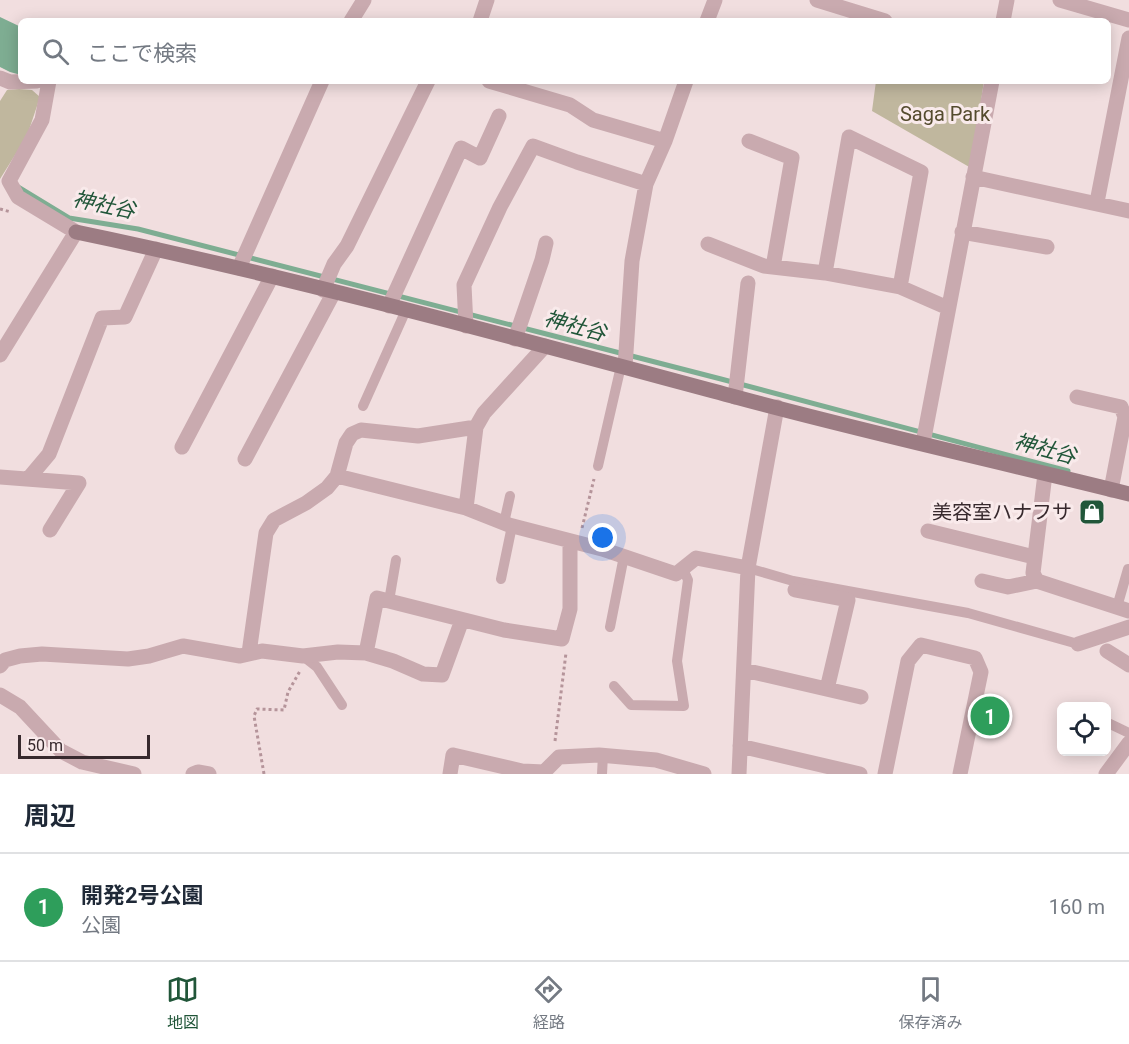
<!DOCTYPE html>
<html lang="ja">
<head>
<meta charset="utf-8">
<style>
	body { margin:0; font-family:Roboto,"Noto Sans JP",sans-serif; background:#f6f6f7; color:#1f2937 }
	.controls { position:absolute; right:18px; bottom:18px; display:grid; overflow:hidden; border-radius:9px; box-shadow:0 3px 15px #0003 }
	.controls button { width:54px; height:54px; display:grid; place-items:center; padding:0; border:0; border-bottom:2px solid #e0e1e3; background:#fff; color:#1f2937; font:30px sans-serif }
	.scale { position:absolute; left:18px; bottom:15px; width:132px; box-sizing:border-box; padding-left:6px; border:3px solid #37292d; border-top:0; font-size:16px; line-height:21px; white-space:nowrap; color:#37292d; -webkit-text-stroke:4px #f9eaeb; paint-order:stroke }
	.you { position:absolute; left:603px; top:538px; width:21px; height:21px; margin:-15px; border:4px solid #fff; border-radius:50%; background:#1a73e8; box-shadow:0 0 0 9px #1a73e833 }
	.badge { display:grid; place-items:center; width:39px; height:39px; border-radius:50%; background:#215639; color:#fff; font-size:20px; font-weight:700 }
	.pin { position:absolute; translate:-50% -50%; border:3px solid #fff; box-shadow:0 2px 6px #0006 }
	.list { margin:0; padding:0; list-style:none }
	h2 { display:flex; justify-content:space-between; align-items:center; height:78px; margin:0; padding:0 24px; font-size:26px }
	h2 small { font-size:20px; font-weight:400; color:#747a83 }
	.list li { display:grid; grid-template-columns:39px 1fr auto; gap:18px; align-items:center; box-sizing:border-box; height:108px; padding:0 24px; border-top:2px solid #e0e1e3 }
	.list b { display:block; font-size:22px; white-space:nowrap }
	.list p { margin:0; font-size:20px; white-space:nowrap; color:#747a83 }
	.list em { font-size:20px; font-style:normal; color:#747a83 }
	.icon { flex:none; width:33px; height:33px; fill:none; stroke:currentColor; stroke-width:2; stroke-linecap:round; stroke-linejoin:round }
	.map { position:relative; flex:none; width:1129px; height:774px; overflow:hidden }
	.search { position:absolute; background:#fff; box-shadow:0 3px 15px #0003; left:18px; right:18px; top:18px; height:66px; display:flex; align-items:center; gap:15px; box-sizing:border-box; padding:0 21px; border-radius:9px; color:#747a83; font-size:22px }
	.sheet { height:186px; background:#fff }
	nav { display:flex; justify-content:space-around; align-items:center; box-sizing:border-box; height:84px; border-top:2px solid #e0e1e3; background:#fff; font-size:16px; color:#747a83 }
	nav a { display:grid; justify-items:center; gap:3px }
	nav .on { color:#215639 }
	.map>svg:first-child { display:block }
	.green { fill:#c0b79e }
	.water { fill:#7ead92 }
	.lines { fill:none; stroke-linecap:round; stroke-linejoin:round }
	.stream { stroke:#7ead92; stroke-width:5 }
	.path { stroke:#b5949a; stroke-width:3; stroke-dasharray:3 3; stroke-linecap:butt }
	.lane { stroke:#c9aaaf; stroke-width:10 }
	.street { stroke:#c9aaaf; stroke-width:15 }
	.secondary { stroke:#9c7c83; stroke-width:15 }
	.labels { text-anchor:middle; stroke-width:6; stroke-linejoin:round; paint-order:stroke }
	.park-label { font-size:20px; fill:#544b2e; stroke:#f9eaeb }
	.poi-label { font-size:20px; fill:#37292d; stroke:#f9eaeb; text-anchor:end }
	.water-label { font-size:21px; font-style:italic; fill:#215639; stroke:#f9eaeb }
</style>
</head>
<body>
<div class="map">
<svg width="1129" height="774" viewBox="0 0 1129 774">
	<rect width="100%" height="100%" fill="#f1dedf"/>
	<!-- green -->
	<path class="green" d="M876,81H984L971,168L872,111Z
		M19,89L32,90L40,97L27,136L0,179V101L7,90Z
		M982,694L1005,699L997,737L974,733Z"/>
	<!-- water -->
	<path class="water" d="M0,17L21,27V75L10,72L0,67Z"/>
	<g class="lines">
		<!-- stream -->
		<path class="stream" d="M18,187L69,218L138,229L721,379L1068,471"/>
		<!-- path -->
		<path class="path" d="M0,209L11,212
			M582,528L594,479
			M555,741L566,653
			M264,774L254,716L257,709L284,710L288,692L300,671"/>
		<!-- lane -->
		<path class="lane" d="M363,406L406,310
			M598,466L621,366
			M504,523L510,496
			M748,568L793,581L968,613L1078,644
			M501,579L512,526
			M389,601L396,560
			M1117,607L1128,569
			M610,627L624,556
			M303,656L317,667L342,705
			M614,686L631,705L684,706L677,661L688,580L683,569
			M1106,722L1129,733
			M602,774L603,755"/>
		<!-- street -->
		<path class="street" d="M817,0L885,21
			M1060,0L1129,20
			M351,21L364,0
			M480,21L487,0
			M707,21L715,0
			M1003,21L1007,0
			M0,78L10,82L37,81
			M489,81L570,105L593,120L665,141
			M749,141L792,158L773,267
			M973,177L1129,211
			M1097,202L1129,38
			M962,232L1047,247
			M708,244L764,266L825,273L900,287L948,308
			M239,268L322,81
			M825,273L849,137L921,172L900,287
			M323,290L334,264L347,246L428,81
			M389,306L461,148L480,158L499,116
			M466,326L464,285L500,207L533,146L577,162L646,184
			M515,339L542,260L546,243
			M0,355L76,232L18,197L9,181L42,120L49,81
			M625,367L632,261L646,184L665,141L686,81
			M735,397L748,283
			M1077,397L1121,407L1125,417L1111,490
			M923,443L992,81
			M182,447L272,276
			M245,459L334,292
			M1045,474L1033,573L1037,581L1129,611
			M337,476L466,508L509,525L602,549L676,574L696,558L748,568
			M0,477L79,483L50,530
			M28,479L49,454L102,318L125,317L156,249
			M466,508L476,427
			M928,531L1034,557
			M982,581L1008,587L1037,581
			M795,590L848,600L827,689
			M1078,644L1129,627
			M1107,651L1129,665
			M249,653L266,533L274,520L306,503L327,488L337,476L346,443L352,434L361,430L418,436L476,427L484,413L545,346
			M366,653L377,598L504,630L562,639L570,609V541
			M0,666L5,660L20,656L42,654L128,659L149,656L183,646L240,656L262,651L303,656L338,652L366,653L393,661L423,674L442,675L462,620
			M744,670L861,697
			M0,695L20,707L61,751L82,762L134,774
			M740,746L860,774
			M193,774L198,772L209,774
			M450,774L453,755L522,771L544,772L559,757L599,755L656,760L704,774
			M739,774L748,568L777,407
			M885,774L908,661L921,645L975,658L981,672L960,774
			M1106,774L1129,743"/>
		<!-- secondary -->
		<path class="secondary" d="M76,232C297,278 515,338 732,396C864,432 997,461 1129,494"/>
	</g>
	<!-- icons -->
	<defs>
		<g id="shop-square" transform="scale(1.35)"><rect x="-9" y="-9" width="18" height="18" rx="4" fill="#215639" stroke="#f9eaeb"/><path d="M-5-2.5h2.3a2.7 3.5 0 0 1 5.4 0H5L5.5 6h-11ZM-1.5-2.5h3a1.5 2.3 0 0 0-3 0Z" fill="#fff"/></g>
	</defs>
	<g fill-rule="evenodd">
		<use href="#shop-square" x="1092" y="512"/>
	</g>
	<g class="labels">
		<!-- park labels -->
		<g class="park-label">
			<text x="945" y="121">Saga Park</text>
		</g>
		<!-- poi labels -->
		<g class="poi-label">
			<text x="1072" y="519">美容室ハナフサ</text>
		</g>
		<!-- water labels -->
		<g class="water-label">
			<text transform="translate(104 205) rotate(12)" y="7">神社谷</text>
			<text transform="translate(575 326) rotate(15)" y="7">神社谷</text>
			<text transform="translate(1045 449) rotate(15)" y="7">神社谷</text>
		</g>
	</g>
</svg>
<div class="controls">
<button><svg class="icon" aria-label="locate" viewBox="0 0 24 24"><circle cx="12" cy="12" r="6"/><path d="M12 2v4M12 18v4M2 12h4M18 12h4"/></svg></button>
</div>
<div class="scale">50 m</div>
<div class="you"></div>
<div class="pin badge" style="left:990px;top:716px;background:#2e9e5b">1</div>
<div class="search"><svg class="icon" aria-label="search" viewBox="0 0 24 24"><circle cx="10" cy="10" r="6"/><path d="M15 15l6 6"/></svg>ここで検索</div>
</div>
<section class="sheet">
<h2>周辺<small></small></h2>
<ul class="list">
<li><span class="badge" style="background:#2e9e5b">1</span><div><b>開発2号公園</b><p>公園</p></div><em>160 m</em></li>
</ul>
</section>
<nav>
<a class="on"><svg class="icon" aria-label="map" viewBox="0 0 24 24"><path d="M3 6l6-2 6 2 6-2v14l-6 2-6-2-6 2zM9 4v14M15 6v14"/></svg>地図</a>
<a><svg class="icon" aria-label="directions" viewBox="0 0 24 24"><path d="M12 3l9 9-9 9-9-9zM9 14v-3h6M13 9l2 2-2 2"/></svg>経路</a>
<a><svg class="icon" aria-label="saved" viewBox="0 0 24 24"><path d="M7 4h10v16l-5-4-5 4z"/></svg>保存済み</a>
</nav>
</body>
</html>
